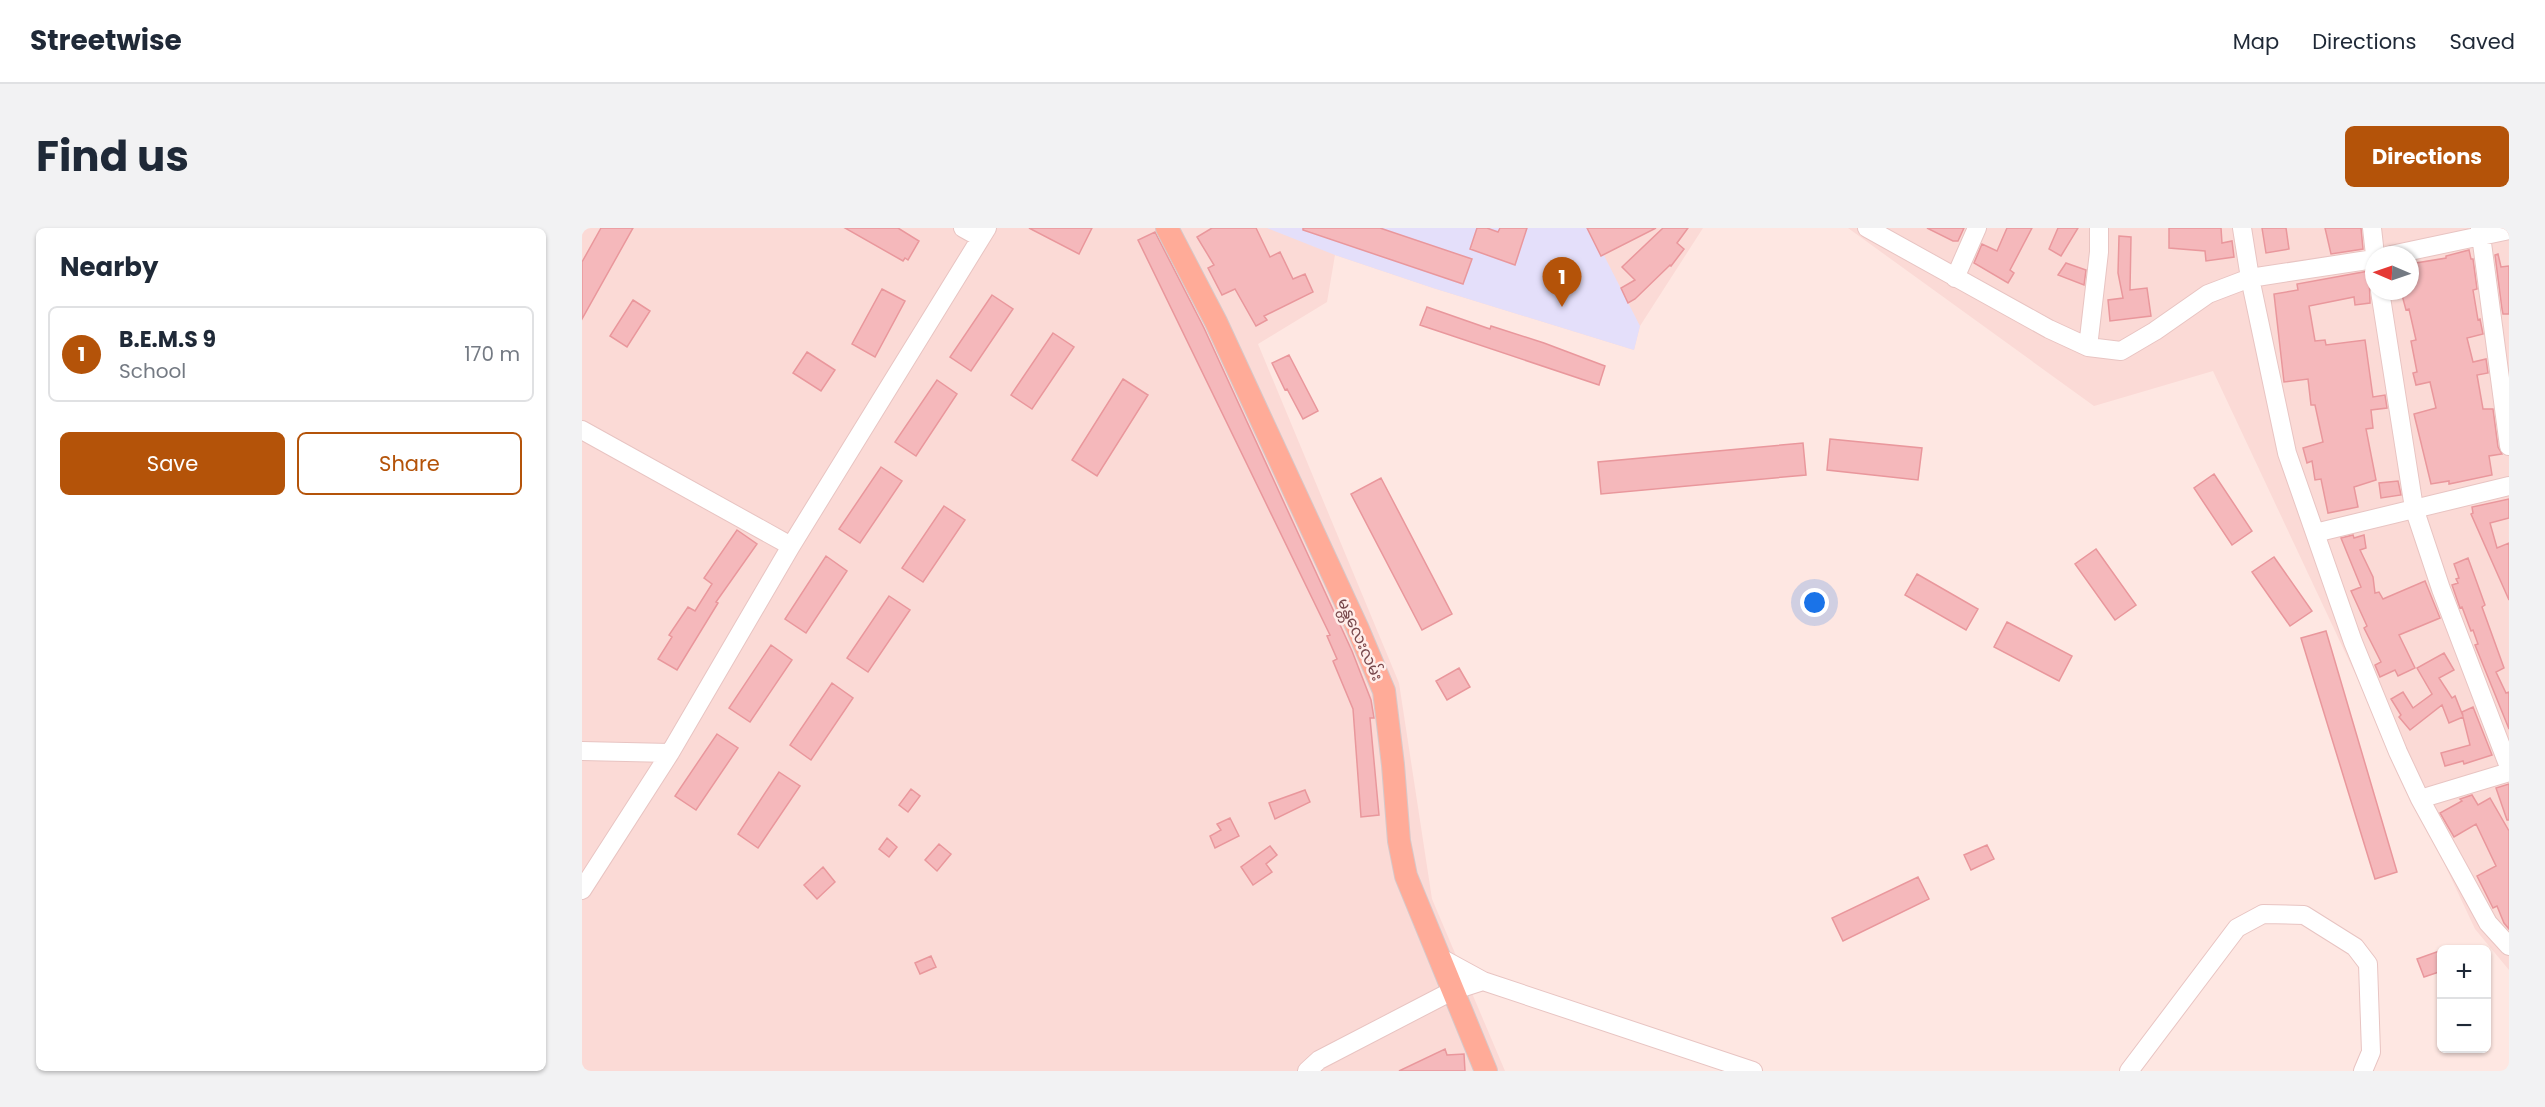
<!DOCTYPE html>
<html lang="en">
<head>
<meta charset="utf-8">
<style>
	body { margin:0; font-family:Poppins,"Noto Sans Myanmar",sans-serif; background:#f2f2f3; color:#1f2937 }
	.controls { position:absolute; right:18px; bottom:18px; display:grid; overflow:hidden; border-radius:9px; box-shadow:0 2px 4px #0004 }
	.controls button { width:54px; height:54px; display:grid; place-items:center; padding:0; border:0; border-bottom:2px solid #e0e1e3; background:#fff; color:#1f2937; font:30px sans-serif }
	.compass { position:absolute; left:1783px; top:18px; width:54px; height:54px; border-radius:50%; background:#fff; box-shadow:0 2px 4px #0004; rotate:272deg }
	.you { position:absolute; left:1233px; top:375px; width:21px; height:21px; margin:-15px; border:4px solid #fff; border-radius:50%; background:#1a73e8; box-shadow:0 0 0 9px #1a73e833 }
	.badge { display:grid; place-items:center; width:39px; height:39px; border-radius:50%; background:#b45309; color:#fff; font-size:20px; font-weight:700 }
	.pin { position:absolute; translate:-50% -50px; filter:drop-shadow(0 2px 3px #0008) }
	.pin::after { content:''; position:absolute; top:32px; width:21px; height:18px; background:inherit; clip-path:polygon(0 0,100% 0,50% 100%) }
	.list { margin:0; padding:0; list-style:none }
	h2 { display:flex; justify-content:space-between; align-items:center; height:78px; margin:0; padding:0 24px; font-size:26px }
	h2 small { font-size:20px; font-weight:400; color:#747a83 }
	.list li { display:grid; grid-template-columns:39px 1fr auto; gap:18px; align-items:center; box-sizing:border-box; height:96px; margin:0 12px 12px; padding:0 12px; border:2px solid #e0e1e3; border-radius:9px }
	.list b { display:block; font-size:22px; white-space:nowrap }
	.list p { margin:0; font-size:20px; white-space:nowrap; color:#747a83 }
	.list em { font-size:20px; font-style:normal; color:#747a83 }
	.actions { display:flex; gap:12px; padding:18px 24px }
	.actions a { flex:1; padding:14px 0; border:2px solid #b45309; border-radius:9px; text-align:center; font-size:21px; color:#b45309 }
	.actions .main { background:#b45309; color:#fff }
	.map { position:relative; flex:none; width:1927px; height:843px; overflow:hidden; border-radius:9px }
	header { display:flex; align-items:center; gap:36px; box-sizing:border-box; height:84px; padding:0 30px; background:#fff; border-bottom:2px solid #e0e1e3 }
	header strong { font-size:28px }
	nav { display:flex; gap:33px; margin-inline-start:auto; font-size:21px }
	.intro { display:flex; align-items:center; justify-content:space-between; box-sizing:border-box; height:144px; padding:0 36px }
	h1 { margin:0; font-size:42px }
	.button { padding:15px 27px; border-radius:9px; background:#b45309; color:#fff; font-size:21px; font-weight:700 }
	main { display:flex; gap:36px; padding:0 36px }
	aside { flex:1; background:#fff; border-radius:9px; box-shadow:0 2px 4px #0004 }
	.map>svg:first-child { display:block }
	.residential { fill:#fbdad6; fill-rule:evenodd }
	.education { fill:#e4dffa }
	.building { fill:#f5b8bb; stroke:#e9979c; stroke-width:1.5 }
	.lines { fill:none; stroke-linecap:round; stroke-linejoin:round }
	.minor-casing { stroke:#e8c4c2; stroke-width:20 }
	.major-casing { stroke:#d6c8c9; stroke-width:24 }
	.minor { stroke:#fff; stroke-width:18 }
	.major { stroke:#ffab98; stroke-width:22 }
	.labels { text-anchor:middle; stroke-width:5; stroke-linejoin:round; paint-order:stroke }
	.street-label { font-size:16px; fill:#77474b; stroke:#ffedea }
</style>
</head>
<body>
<header>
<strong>Streetwise</strong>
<nav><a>Map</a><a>Directions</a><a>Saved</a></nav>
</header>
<div class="intro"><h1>Find us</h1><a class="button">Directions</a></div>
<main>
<aside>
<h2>Nearby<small></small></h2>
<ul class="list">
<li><span class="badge">1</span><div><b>B.E.M.S 9</b><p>School</p></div><em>170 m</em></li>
</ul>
<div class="actions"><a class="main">Save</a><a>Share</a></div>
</aside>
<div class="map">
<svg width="1927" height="843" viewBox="0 0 1927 843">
	<rect width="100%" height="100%" fill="#fee7e2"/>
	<!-- residential -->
	<path class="residential" d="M0,0H1121L1058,98L1052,122L851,60L753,27L745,74L676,116L817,455L850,671L923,843H0Z
		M1266,0H1927V742L1893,701L1631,143L1512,178ZM1792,27H1828V63H1792Z"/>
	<!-- education -->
	<path class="education" d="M685,0H1008L1058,98L1052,122L851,60L753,27Z"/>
	<!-- building -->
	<path class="building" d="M19,0H51L0,91V34Z
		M263,0H316L337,13L326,32L323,30L321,33Z
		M447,0H510L497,26Z
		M630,0H674L688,29L698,24L711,51L723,46L731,64L682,88L685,92L674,98L653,61L640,67L626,40L632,37L615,9Z
		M721,0H798L890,31L881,56L721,2Z
		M895,0H905L916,4L918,0H945L933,37L888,21Z
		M1005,0H1074L1019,28Z
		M1081,0H1106L1095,15L1102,21L1089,38L1088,37L1053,71L1046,75L1039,60L1053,52L1040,39Z
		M1345,0H1382L1376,13H1371Z
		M1425,0H1450L1428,42L1432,45L1426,55L1392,35L1400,16L1415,23Z
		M1476,0H1496L1479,28L1467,21Z
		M1587,0H1639L1640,15L1650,13L1652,29L1624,33L1623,23L1587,20Z
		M1680,0H1704L1707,21L1684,25Z
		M1743,0H1779L1781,21L1749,26Z
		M573,4L622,100L770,423L789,472L792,490H788L797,587L779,589L771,481L751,433L755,431L745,408L748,407L556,12Z
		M1537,8L1549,9L1548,62L1565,60L1569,88L1528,93L1526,72L1541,70L1536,45Z
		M1887,22L1889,31H1891L1895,61L1891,62L1896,92L1898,91L1901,106L1885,110L1891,134L1904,131L1906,145L1895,147L1901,181H1911L1916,219L1920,226L1907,228L1910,247L1867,256V253L1849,256L1832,186L1854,180L1848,154L1834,157L1831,145L1835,144L1829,113L1834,112L1827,81L1824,82L1820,67L1828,64V36L1864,30V28Z
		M1916,26L1919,39L1927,38V86H1921L1920,81L1913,27Z
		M1484,35L1504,42L1502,57L1476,47Z
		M1787,43L1788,75L1773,77L1772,69L1727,78L1733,113L1743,112L1744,117L1783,112L1791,169L1803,167L1805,180L1789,182L1791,200L1784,201L1794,252L1772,259L1776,279L1746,285L1739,251L1733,252L1730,233L1725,235L1721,220L1741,214L1733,177H1729L1726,151L1702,154L1692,66L1716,62L1715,56Z
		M300,61L323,73L293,129L270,116Z
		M410,67L431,81L389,143L368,129Z
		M51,72L68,83L45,119L28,108Z
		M845,79L908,101L909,98L962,115L1023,138L1017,157L838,97Z
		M471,105L492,119L450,181L429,167Z
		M225,124L253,142L239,163L211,145Z
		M707,127L736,183L721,191L705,161L703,162L690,135Z
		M541,151L566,167L515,248L490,232Z
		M355,152L375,166L334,228L313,214Z
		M1248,211L1340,220L1336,252L1245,242Z
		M1221,215L1224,247L1019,266L1016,234Z
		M299,239L320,253L278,315L257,301Z
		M1632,246L1670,303L1650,317L1612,260Z
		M799,250L870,386L840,402L769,266Z
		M1816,253L1819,267L1799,270L1797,255Z
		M1927,271V290L1908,295L1915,320L1927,315V372L1889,286L1891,285L1890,279Z
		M362,278L383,292L341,354L320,340Z
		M155,302L175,316L134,374L136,375L95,442L76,431L90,409L87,407L106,379L113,383L130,356L122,350Z
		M1771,307L1772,310L1782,307L1784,320L1778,322L1791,349L1793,365L1797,364L1801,371L1843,353L1858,390L1817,407L1833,440L1816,448L1813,442L1798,449L1793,437L1799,434L1782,400L1785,398L1769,363L1779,359L1759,310Z
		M1514,321L1554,377L1533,392L1493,336Z
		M244,328L265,343L224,405L203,391Z
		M1692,329L1730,383L1708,398L1670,344Z
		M1886,330L1903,377L1900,379L1922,440L1914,444L1924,465L1927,464V501L1893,417L1896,416L1891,402L1889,403L1880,379L1878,380L1870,357L1876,355L1874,351L1877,350L1872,336Z
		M1335,346L1396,381L1384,402L1323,367Z
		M307,368L328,382L286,444L265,430Z
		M1425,394L1490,428L1477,453L1412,419Z
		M1744,403L1815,644L1793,651L1719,410Z
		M189,417L210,432L168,494L147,480Z
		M1862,425L1872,442L1857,450L1870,470L1873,468L1881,488L1880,484L1891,479L1910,527L1882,536L1881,533L1863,538L1859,525L1888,517L1881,489L1867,495L1860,477L1828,502L1817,489L1819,487L1809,471L1821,464L1831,480L1850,466L1835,440Z
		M877,440L888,459L865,472L854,453Z
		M250,455L271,470L229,532L208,517Z
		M135,506L156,520L114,582L93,568Z
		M197,544L218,558L176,620L156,606Z
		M1927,556V592H1925L1914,560Z
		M329,561L338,568L326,584L317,577Z
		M723,562L728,574L693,591L687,575Z
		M1890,567L1896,577L1908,570L1927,603V701L1922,695L1915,678L1911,680L1895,648L1914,638L1894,596L1872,609L1858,585L1880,573L1878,571Z
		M648,590L657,608L633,620L628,608L639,602L635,596Z
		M305,610L315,619L307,629L297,621Z
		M357,616L369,626L355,643L343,632Z
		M1405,617L1412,631L1389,642L1382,627Z
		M688,618L695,627L684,636L690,644L671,657L659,639Z
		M241,639L253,654L235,671L222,657Z
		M1336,649L1347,671L1261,713L1250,690Z
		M1860,722V743L1842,749L1835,731Z
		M349,728L354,739L338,746L333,735Z
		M863,821L865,827L882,826L883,843H817Z"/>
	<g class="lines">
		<!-- minor casing -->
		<g class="minor-casing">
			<path id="minor" d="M381,0L399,10
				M1285,0L1467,101L1506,119L1539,123L1573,103L1626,66L1668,50L1792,31
				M1660,0L1668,50L1705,225L1771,414L1816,524L1838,571L1906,695L1927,718
				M1790,0L1793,27
				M1898,0L1927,218
				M1809,27L1927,2
				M1373,50L1395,0
				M1798,63L1832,280L1859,361L1927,539
				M1506,119L1517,24V0
				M0,202L209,318
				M1733,305L1927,258
				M0,523L88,525
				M1838,571L1927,544
				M0,662L88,525L209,318L405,0
				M857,729L901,753L1171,843
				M725,843L737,832L870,763L901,753
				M1547,843L1655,700L1681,686L1722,687L1773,719L1786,736L1789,824L1781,843"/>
		</g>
		<!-- major casing -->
		<g class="major-casing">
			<path id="major" d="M585,0L634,94L775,399L802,463L811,537L817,613L824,648L904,843"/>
		</g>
		<!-- minor -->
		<use href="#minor" class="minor"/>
		<!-- major -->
		<use href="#major" class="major"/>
	</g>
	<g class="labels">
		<!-- street labels -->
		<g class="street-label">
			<text transform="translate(779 411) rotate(66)" y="6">မန္တလေးလမ်း</text>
		</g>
	</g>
</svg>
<div class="controls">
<button>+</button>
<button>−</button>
</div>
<svg class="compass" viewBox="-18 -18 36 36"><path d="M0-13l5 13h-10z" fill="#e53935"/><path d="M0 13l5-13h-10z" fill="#747a83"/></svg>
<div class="you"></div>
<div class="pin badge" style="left:980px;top:79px">1</div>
</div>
</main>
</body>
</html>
